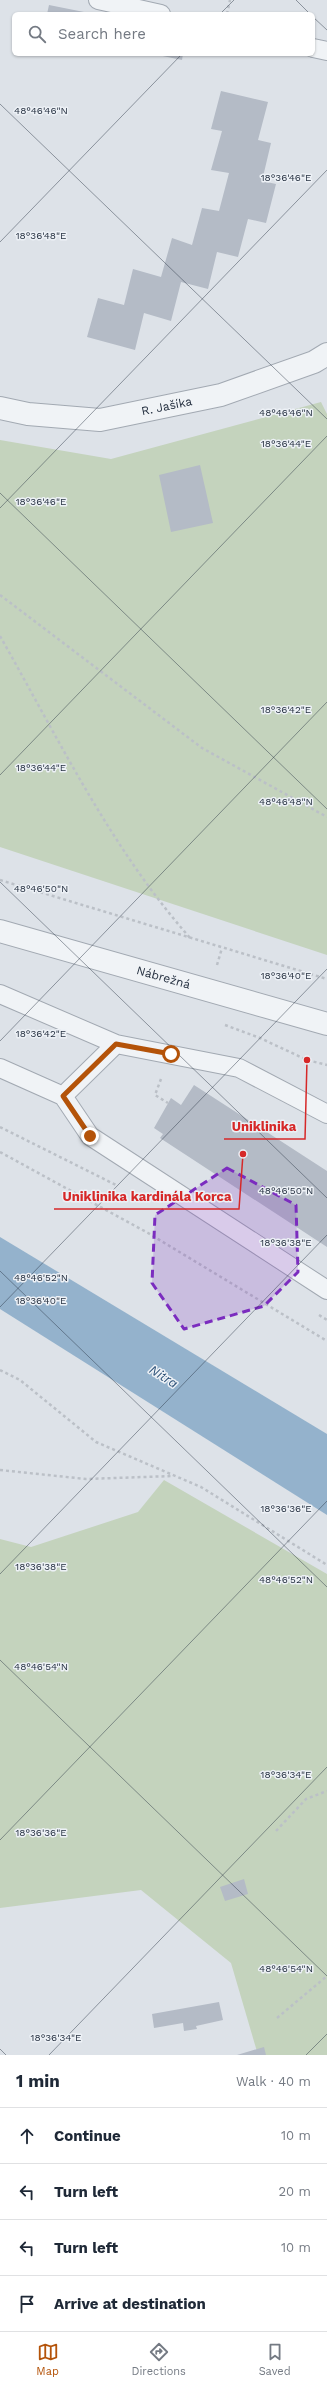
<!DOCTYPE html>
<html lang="en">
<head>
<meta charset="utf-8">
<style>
	body { margin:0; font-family:"Work Sans",sans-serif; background:#f2f2f3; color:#1f2937 }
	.stop { position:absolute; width:12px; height:12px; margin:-9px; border:3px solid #b45309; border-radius:50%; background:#fff }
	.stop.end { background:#b45309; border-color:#fff; box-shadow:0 1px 4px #0008 }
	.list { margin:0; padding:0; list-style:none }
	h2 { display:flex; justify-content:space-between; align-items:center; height:52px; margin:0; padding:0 16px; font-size:17px }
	h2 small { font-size:13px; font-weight:400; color:#747a83 }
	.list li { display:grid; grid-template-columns:26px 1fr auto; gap:12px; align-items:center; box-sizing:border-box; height:56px; padding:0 16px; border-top:1px solid #e0e1e3 }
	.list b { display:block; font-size:15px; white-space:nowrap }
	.list em { font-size:13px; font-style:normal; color:#747a83 }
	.icon { flex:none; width:22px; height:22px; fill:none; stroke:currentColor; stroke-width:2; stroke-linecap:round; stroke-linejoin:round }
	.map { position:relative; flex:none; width:327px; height:2055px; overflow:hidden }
	.search { position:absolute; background:#fff; box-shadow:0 1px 3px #0004; left:12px; right:12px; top:12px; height:44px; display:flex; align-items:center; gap:10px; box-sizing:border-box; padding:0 14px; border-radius:6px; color:#747a83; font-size:15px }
	.sheet { height:276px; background:#fff }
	nav { display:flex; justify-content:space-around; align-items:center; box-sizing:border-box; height:56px; border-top:1px solid #e0e1e3; background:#fff; font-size:11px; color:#747a83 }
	nav a { display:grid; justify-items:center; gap:2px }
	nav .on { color:#b45309 }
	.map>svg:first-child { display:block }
	.green { fill:#c4d3bd }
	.water { fill:#94b2cc }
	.building { fill:#b4bbc6 }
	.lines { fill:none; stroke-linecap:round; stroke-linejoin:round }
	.service-casing { stroke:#a2a9b2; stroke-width:20 }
	.minor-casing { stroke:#a2a9b2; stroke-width:24 }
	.path { stroke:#bbc0c7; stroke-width:2.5; stroke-dasharray:3 3; stroke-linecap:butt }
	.service { stroke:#f0f3f6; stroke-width:18 }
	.minor { stroke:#f0f3f6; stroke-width:22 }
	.route { stroke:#b45309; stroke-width:5 }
	.marked { fill:#7b2cbf; fill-opacity:0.2; stroke:#7b2cbf; stroke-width:3; stroke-dasharray:8 5; stroke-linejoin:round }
	.ticks { fill:none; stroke:#253040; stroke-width:1; stroke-opacity:0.45 }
	.labels { text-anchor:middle; stroke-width:3; stroke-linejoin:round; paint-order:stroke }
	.street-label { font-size:12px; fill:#253040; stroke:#edf1f6 }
	.water-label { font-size:13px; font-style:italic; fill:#2c5178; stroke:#edf1f6 }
	.ticks-label { font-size:10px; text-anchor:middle; fill:#253040; stroke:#edf1f6; stroke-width:3; stroke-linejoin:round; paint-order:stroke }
	.leader { fill:none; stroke:#d62828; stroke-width:1.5 }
	.callout-dot { fill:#d62828; stroke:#edf1f6; stroke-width:1.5 }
	.callout-label { font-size:13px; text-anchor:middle; font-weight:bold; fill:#d62828; stroke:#edf1f6; stroke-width:3; stroke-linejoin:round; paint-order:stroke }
</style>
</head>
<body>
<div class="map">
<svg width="327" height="2055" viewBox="0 0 327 2055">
	<rect width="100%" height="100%" fill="#dde2e8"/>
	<!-- green -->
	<path class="green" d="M321,402L327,414V955L0,847V440L111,459Z
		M164,1480L327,1574V2055H258L231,1963L141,1890L0,1908V1539L31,1547L138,1512Z"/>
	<!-- water -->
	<path class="water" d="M0,1237L327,1434V1515L0,1309Z"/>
	<!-- building -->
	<path class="building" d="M49,5L89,13V14H47Z
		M153,54H183L182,60Z
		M221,91L268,102L258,140L271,143L262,181L276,184L266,223L248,219L238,257L217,252L208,289L181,282L171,321L144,313L135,350L87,337L98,298L124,305L133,269L161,277L172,238L192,245L202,208L219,211L229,173L211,170L222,131L211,129Z
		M200,465L213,523L171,532L159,475Z
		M194,1085L327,1171V1247L160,1138L163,1134L154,1128L171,1098L181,1105Z
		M244,1879L248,1894L225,1901L220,1887Z
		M219,2002L223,2020L196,2026L197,2029L184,2031L183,2023L154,2028L152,2014Z
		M264,2047L266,2055H237Z"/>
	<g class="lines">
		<!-- service casing -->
		<g class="service-casing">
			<path id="service" d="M98,0L161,14
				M313,48L327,51
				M0,994L116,1044L239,1068L327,1114
				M0,1068L63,1096L116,1044
				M63,1096L90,1136L327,1290"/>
		</g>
		<!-- minor casing -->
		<g class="minor-casing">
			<g id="minor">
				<path id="s1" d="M0,408L28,414L100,420L221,395L314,362L327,354"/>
				<path id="s2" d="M0,931L327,1024"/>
			</g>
		</g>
		<!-- path -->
		<path class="path" d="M227,14L230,0
			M0,595L202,748L327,817
			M0,636C59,740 112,850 191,939
			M0,880L327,979
			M217,965L222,948
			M225,1025L260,1038L307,1060L327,1065
			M161,1079L155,1095L168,1103
			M0,1127L118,1186
			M0,1152L148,1233L327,1341
			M319,1315L327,1320
			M0,1370L20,1380L96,1442L201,1487L327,1565
			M0,1470L86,1479L173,1476
			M276,1831L306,1799L327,1791
			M277,2018L327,1976"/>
		<!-- service -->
		<use href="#service" class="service"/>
		<!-- minor -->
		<use href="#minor" class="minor"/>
	</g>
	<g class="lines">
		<!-- route -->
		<path class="route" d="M90,1136L63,1096L116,1044L171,1054"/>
	</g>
	<!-- marked area -->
	<path class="marked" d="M227,1168L296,1205L298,1272L264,1306L184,1329L152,1283L155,1215Z"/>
	<!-- ticks -->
	<path class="ticks" d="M296,0L310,14M220,14L234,0M313,17L327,30M0,104L327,419M0,242L182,54M0,493L327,809M0,508L327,170M0,775L327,436M0,882L327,1198M0,1041L327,702M0,1271L327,1587M0,1307L327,969M0,1574L327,1235M0,1660L327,1976M0,1840L327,1501M0,2049L6,2055M49,2055L327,1767M306,2055L327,2034"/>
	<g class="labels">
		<!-- street labels -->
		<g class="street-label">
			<text dy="4" stroke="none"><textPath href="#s1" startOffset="169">R. Jašíka</textPath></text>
			<text dy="4" stroke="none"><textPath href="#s2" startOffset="170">Nábrežná</textPath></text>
		</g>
		<!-- water labels -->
		<g class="water-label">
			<text transform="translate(164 1376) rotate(32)" y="5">Nitra</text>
		</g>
	</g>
	<g class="ticks-label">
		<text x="41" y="114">48°46'46"N</text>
		<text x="286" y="181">18°36'46"E</text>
		<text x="41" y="239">18°36'48"E</text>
		<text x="286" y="416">48°46'46"N</text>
		<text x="286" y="447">18°36'44"E</text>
		<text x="41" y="505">18°36'46"E</text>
		<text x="286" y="713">18°36'42"E</text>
		<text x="41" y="771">18°36'44"E</text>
		<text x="286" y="805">48°46'48"N</text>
		<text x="41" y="892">48°46'50"N</text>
		<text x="286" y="979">18°36'40"E</text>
		<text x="41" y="1037">18°36'42"E</text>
		<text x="286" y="1194">48°46'50"N</text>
		<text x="286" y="1246">18°36'38"E</text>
		<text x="41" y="1281">48°46'52"N</text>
		<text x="41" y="1304">18°36'40"E</text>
		<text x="286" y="1512">18°36'36"E</text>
		<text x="41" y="1570">18°36'38"E</text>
		<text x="286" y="1583">48°46'52"N</text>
		<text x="41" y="1670">48°46'54"N</text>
		<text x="286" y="1778">18°36'34"E</text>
		<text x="41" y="1836">18°36'36"E</text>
		<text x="286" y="1972">48°46'54"N</text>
		<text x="56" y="2041">18°36'34"E</text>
	</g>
	<!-- callouts -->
	<path class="leader" d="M307 1060L305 1139H224M243 1154L239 1209H54"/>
	<g class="callout-dot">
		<circle cx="307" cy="1060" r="4"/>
		<circle cx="243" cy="1154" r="4"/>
	</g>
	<g class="callout-label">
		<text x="264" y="1131">Uniklinika</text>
		<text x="147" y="1201">Uniklinika kardinála Korca</text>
	</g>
</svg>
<div class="stop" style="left:171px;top:1054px"></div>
<div class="stop end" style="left:90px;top:1136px"></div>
<div class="search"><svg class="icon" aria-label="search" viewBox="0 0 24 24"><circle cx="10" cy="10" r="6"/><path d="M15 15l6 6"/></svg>Search here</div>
</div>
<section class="sheet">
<h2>1 min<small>Walk · 40 m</small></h2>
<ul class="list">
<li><svg class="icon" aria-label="ahead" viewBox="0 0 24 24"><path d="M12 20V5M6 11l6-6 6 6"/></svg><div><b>Continue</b></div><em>10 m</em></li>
<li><svg class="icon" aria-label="left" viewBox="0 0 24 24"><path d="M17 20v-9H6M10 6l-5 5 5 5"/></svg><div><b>Turn left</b></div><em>20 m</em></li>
<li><svg class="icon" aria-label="left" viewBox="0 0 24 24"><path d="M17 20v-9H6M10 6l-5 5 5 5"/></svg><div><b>Turn left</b></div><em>10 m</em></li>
<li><svg class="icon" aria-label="arrive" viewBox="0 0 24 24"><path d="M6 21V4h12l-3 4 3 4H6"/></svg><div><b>Arrive at destination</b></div></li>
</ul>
</section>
<nav>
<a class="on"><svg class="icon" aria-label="map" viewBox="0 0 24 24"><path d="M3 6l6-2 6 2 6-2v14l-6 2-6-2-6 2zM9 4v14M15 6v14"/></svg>Map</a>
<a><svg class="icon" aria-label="directions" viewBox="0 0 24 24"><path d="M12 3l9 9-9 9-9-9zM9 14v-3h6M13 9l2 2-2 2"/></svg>Directions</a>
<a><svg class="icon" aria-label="saved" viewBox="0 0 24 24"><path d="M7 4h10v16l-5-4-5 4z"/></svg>Saved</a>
</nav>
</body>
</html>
